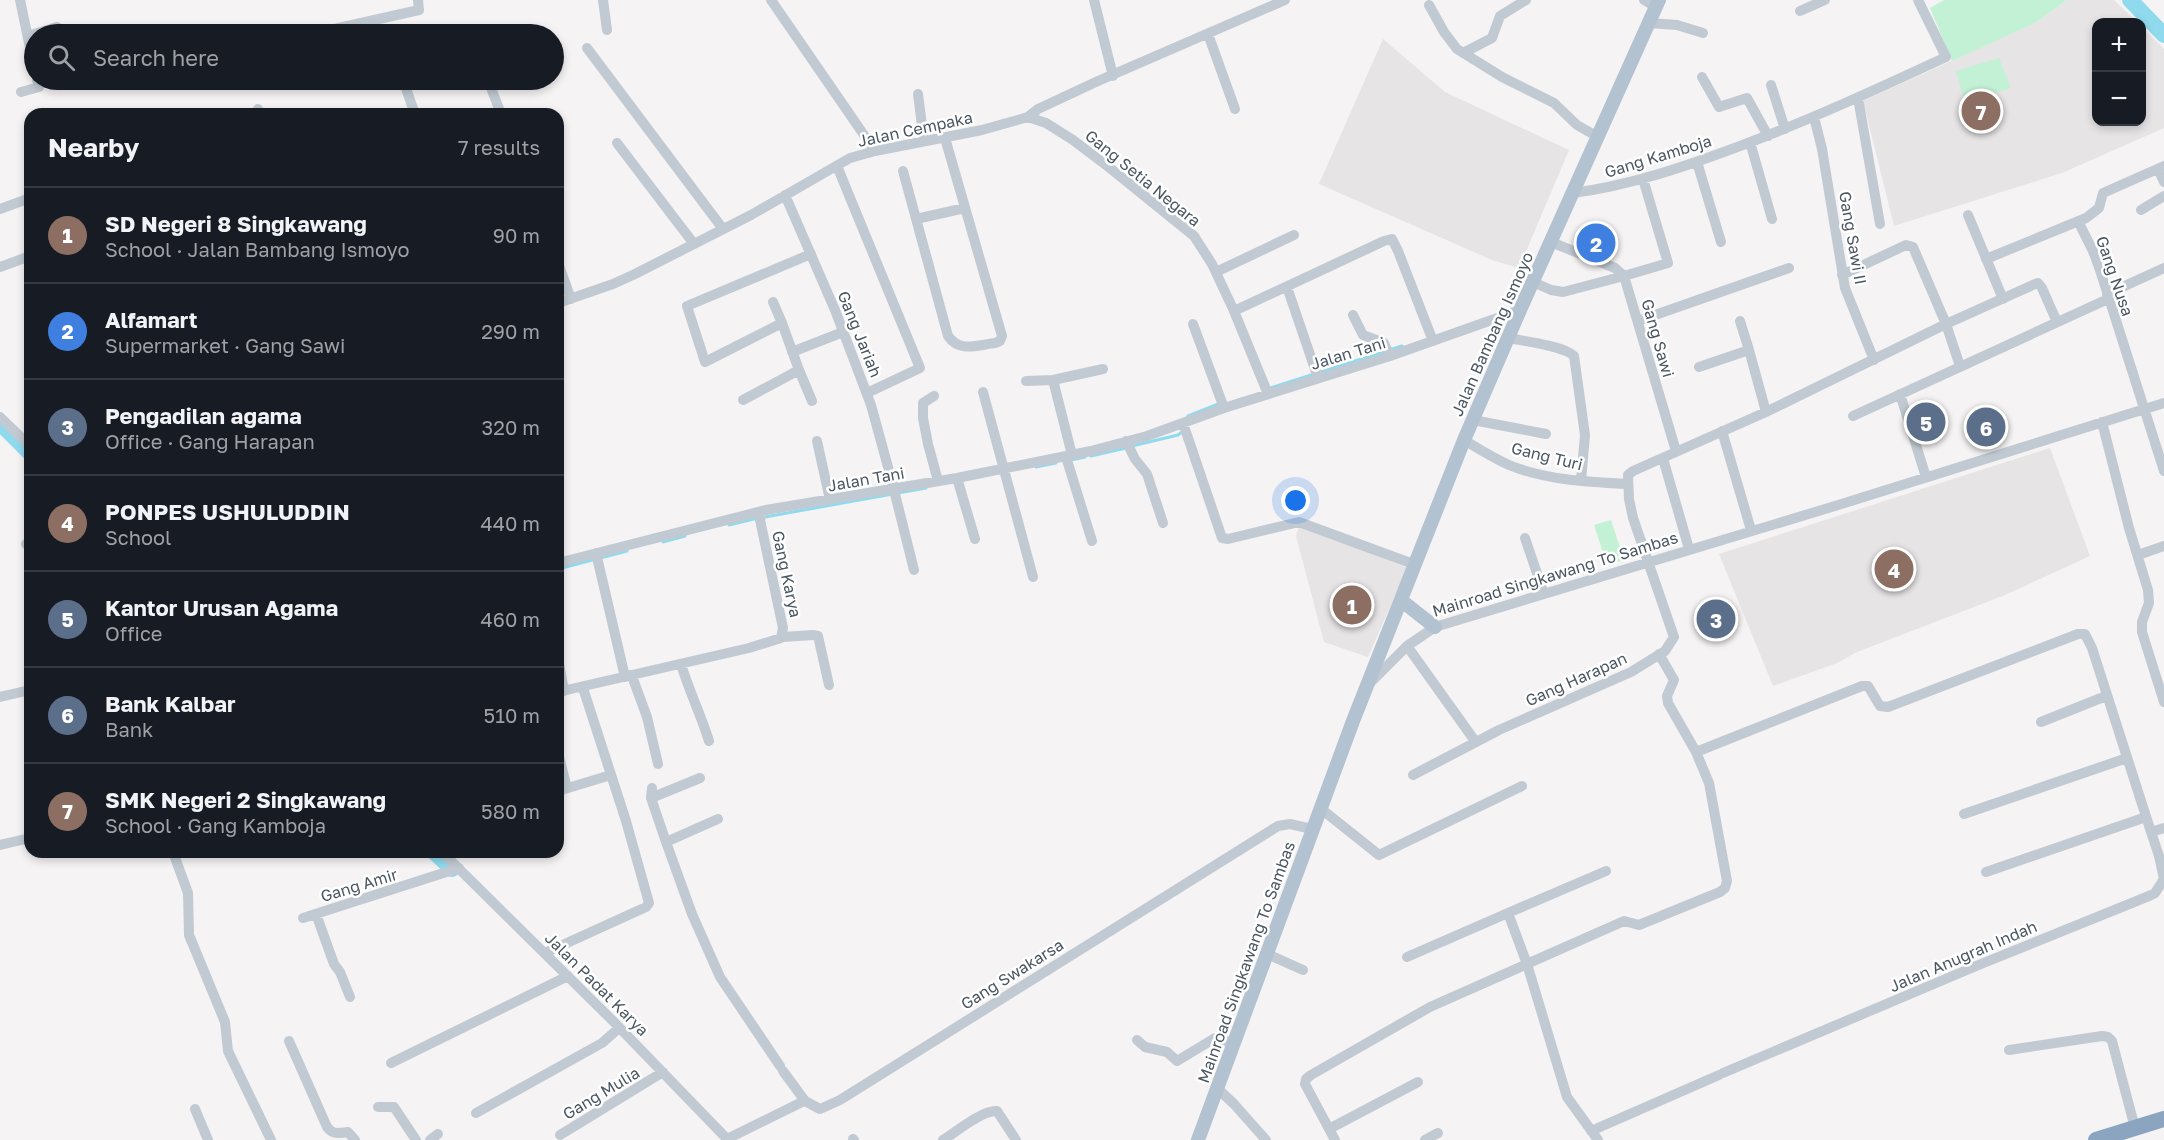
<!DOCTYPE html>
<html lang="en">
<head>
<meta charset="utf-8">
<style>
	body { margin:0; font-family:"Golos Text",sans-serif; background:#20242c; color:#f1f3f6 }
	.controls { position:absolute; right:18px; top:18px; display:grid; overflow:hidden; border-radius:12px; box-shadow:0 3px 9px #0003 }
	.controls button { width:54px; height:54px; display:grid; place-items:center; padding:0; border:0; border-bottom:2px solid #363941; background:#171b24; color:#f1f3f6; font:30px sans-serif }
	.you { position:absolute; left:1296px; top:501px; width:21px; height:21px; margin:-15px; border:4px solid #fff; border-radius:50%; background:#1a73e8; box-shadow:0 0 0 9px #1a73e833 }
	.badge { display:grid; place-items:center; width:39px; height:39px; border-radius:50%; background:#2563eb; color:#fff; font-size:20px; font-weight:700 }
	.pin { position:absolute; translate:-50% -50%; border:3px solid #fff; box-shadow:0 2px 6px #0006 }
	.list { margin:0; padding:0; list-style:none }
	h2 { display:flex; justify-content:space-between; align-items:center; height:78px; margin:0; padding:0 24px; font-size:26px }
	h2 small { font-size:20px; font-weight:400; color:#9ea1a6 }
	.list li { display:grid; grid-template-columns:39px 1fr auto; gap:18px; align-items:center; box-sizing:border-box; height:96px; padding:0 24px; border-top:2px solid #363941 }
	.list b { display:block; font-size:22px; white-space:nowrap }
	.list p { margin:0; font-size:20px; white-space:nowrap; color:#9ea1a6 }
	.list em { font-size:20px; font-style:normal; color:#9ea1a6 }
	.icon { flex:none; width:33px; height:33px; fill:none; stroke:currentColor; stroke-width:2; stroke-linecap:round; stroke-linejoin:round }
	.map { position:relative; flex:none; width:2164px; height:1140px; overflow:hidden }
	.search { position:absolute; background:#171b24; box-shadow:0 3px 9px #0003; left:24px; top:24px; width:540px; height:66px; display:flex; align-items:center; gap:15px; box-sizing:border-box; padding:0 21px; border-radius:33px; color:#9ea1a6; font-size:22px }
	.panel { position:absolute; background:#171b24; box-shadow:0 3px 9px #0003; left:24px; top:108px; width:540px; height:750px; border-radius:18px }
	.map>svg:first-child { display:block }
	.education { fill:#e6e4e5 }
	.green { fill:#c3f1d5 }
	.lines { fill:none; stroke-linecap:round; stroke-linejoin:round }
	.stream { stroke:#90daee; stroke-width:3 }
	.river { stroke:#90daee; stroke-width:16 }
	.minor { stroke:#c1cad2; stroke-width:10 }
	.major { stroke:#b3c2d1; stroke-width:14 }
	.highway { stroke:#8ba5c1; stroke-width:16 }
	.labels { text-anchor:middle; stroke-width:5; stroke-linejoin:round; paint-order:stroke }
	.street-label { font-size:16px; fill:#4a5661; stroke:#fff }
</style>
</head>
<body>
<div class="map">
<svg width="2164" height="1140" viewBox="0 0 2164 1140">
	<rect width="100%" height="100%" fill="#f5f3f3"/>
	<!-- education -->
	<path class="education" d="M2067,0H2114L2137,22H2096V122H2142V27L2164,49V128L2062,173L1894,226L1863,101L2035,23Z
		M1383,39L1445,92L1569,150L1519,268L1492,260L1319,184Z
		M2050,448L2090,556L2005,595L1857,652L1837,663L1773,686L1719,554Z
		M1300,524L1407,568L1368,657L1324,642L1296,536Z"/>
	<!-- green -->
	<path class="green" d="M1944,0H2067L2035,23L1952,61L1930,8Z
		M1999,58L2011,88L1965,103L1956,71Z
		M1611,520L1624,560L1607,565L1594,525Z"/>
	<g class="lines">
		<!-- stream -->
		<path class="stream" d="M1270,388L1402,346
			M1188,416L1221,403
			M1132,446L1178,435L1182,432
			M1091,456L1126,448
			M1071,460L1085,457
			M1036,467L1056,463
			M765,517L926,488
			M729,525L758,518
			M663,542L685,536
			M558,569L627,551"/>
		<!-- river -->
		<path class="river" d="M2130,0L2164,35
			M5,428L30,453
			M434,852L452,869"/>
		<!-- minor -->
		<path class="minor" d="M20,0L34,67
			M603,0L607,30
			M771,0L875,151
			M1094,0L1113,76
			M1644,0L1656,7
			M1429,5L1444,32L1457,49L1502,77L1554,103L1577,125L1598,137
			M1800,11L1825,0
			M1649,23L1677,25L1703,33
			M312,34L419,10L418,0
			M1208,34L1235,109
			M28,36L57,27
			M587,48L723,229
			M1463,53L1492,38L1500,16L1526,0
			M1702,77L1719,107L1747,98L1768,136
			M403,80L415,114
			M488,80L501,114
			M1771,85L1785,129
			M21,92L39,87L37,80
			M918,94L924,141
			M1858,98L1880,224
			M258,109L260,114
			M1028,117L1046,123L1073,140L1110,168L1194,236L1212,264L1234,311L1268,394
			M1814,117L1822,149L1845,288L1874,360
			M1750,142L1772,219
			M617,143L694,244
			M1697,162L1721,242
			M837,166L920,368L867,393
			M2158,169L2164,182
			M903,171L948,336C960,353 977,345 995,343L1000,341L1002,336L945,138
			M1573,193C1632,185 1684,167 1740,146C1810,120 1877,89 1946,57L1918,0
			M785,195L835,310L871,405L891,478L914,570
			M0,209L30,198
			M2141,210L2164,196
			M1968,215L2003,299
			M916,219L965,208
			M2078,221L2093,251L2100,270L2164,471
			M1551,242L1615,268L1624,276L1668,263L1643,179
			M1986,259L2086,218L2099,208L2103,193L2164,166
			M558,263L571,299
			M0,267L30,256
			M1216,272L1294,235
			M1842,275L1906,245L1913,247L1946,324L1960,366
			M1533,282L1551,290L1563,292L1624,276L1676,451
			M1287,287L1318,378
			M2107,294L2164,268
			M773,302L782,323L705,362L687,306L811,254
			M558,303L613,284L635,274L751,215L850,158L875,151L982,130L1028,117L1038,109L1098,81L1285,0
			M1234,311L1384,241L1392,239L1398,251L1433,341
			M1353,315L1363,335L1384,343L1390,356
			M1638,321L1789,268
			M1740,321L1749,350
			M1193,324L1224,408
			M1508,338C1524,341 1564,346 1574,356L1585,435L1581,481
			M792,352L843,332
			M1699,367L1749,350L1766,412
			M799,370L812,401
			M1053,380L1103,369
			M1026,381L1053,380L1072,455
			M983,392L1033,577
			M1900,394L1926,477
			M934,396L923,403V418L928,444L938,481
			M743,400L799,370L782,323
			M1853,416L2108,299
			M0,417L30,446
			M1473,420L1546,434
			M2102,422L2129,528L2148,590L2149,603L2142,622V632L2164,702
			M1183,423L1222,538L1228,539L1299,522L1416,565
			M1722,431L1751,530
			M1464,440C1479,449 1493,458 1509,465C1545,480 1589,482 1628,484
			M817,441L830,500
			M1126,441L1135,459L1147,474L1163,523
			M1066,457L1092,541
			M1664,462L1689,549
			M957,478L975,539
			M1525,538L1544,594
			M26,544L30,543
			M596,553L625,677
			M2138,555L2164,546
			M558,563L766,510L957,478L1091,451L1147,436L1224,408L1390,356L1520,310
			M783,637L813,635L818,636L829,685
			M1407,646L1475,741
			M558,658L564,691
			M681,664C689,691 701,715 709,741
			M630,675L633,679L647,717L658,764
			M1371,682L1407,646L1435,627L1835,506L2164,403
			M558,692L749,648L781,638L783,628L760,520L762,511
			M0,697L30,690
			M2041,722L2106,696
			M1696,752L1862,686H1868L1880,706L1888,707L2078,634H2085L2092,648L2151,832L2164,828
			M558,753L567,788
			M1413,775L1499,730L1631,672L1665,651L1674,637L1633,518L1629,499L1628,475L1633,471L1766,412L1946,324L2035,284L2038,283L2042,288L2057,322
			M652,788L651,798L666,842L692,914L720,977L780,1066
			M558,791L611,775
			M651,798L700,778
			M1320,808L1379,855L1522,786
			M1964,814L2127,758
			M666,842L718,819
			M0,845L30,838
			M173,852L188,893L189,935L225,1022L228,1051L271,1140
			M442,852L614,1022L728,1140
			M1986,872L2146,817
			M1508,913L1606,871
			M316,914L334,964L340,972L350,997
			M303,918L459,868
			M545,953L646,907L649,903L626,821L583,688
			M1267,954L1303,970
			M1407,957L1508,913L1527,964L1567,1097L1598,1140
			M1137,1040L1145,1047L1167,1052L1177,1061L1215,1038L1233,1043
			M289,1041L327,1127C333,1135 338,1133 348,1132L355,1140
			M2009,1050L2102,1036L2108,1037L2112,1041L2135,1128
			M391,1063L568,976
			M783,1071L805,1101
			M1723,1073L1981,964L2149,896L2155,893L2164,879L2159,856L2151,832
			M1217,1088L1234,1104L1266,1140
			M378,1107H394L416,1140
			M195,1109L208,1140
			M476,1113L602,1043L619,1028
			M1329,1129L1418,1082
			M1591,1131L1719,1075
			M560,1135L663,1072
			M727,1139L802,1102L805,1101L820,1109L840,1100L1278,826L1290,824L1312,829
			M853,1139L854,1140
			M430,1140L438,1134
			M943,1140C956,1132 982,1110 997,1111L1016,1140
			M1335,1140L1305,1084L1306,1079L1311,1075L1430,1007L1624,921L1639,925L1720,892L1725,888L1727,881L1709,783L1696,752L1668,703L1667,696L1674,680L1659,654
			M1425,1140L1438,1133"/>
		<!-- major -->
		<path class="major" d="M1402,601L1435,627
			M1198,1140L1353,721L1464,440L1520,310L1659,0"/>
		<!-- highway -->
		<path class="highway" d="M2096,1140L2164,1119"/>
	</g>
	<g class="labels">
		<!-- street labels -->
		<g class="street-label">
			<text transform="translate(915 129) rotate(-12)" y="6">Jalan Cempaka</text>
			<text transform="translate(1658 156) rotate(-17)" y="6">Gang Kamboja</text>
			<text transform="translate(1143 178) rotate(39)" y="6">Gang Setia Negara</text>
			<text transform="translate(1853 238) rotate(80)" y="6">Gang Sawi II</text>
			<text transform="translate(2115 276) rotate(71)" y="6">Gang Nusa</text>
			<text transform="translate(860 334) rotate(68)" y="6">Gang Jariah</text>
			<text transform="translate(1492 334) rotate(-66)" y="6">Jalan Bambang Ismoyo</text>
			<text transform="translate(1658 338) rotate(74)" y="6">Gang Sawi</text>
			<text transform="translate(1348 353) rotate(-17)" y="6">Jalan Tani</text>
			<text transform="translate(1547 456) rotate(14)" y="6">Gang Turi</text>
			<text transform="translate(866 479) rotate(-10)" y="6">Jalan Tani</text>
			<text transform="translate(787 574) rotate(78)" y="6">Gang Karya</text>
			<text transform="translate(1555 574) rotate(-17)" y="6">Mainroad Singkawang To Sambas</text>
			<text transform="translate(1576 679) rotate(-24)" y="6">Gang Harapan</text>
			<text transform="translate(359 885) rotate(-17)" y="6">Gang Amir</text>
			<text transform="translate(1963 956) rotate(-23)" y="6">Jalan Anugrah Indah</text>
			<text transform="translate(1246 962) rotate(-70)" y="6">Mainroad Singkawang To Sambas</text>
			<text transform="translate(1012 974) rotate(-32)" y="6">Gang Swakarsa</text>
			<text transform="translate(597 984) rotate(45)" y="6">Jalan Padat Karya</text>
			<text transform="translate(601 1093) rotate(-31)" y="6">Gang Mulia</text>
		</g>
	</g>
</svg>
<div class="controls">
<button>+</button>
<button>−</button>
</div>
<div class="you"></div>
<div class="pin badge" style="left:1352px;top:605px;background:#8d6e63">1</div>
<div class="pin badge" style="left:1596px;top:243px;background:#3f7fe0">2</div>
<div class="pin badge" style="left:1716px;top:619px;background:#5c6f8a">3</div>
<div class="pin badge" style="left:1894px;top:569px;background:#8d6e63">4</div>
<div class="pin badge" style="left:1926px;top:422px;background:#5c6f8a">5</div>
<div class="pin badge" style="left:1986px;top:427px;background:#5c6f8a">6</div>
<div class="pin badge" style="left:1981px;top:111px;background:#8d6e63">7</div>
<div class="search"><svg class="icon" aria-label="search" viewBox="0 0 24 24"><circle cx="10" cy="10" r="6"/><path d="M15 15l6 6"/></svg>Search here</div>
<section class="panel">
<h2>Nearby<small>7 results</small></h2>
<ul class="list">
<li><span class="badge" style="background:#8d6e63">1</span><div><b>SD Negeri 8 Singkawang</b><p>School · Jalan Bambang Ismoyo</p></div><em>90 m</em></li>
<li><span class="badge" style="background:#3f7fe0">2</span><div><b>Alfamart</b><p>Supermarket · Gang Sawi</p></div><em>290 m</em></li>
<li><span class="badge" style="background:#5c6f8a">3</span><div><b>Pengadilan agama</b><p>Office · Gang Harapan</p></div><em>320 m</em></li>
<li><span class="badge" style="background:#8d6e63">4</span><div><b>PONPES USHULUDDIN</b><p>School</p></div><em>440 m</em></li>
<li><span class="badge" style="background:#5c6f8a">5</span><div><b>Kantor Urusan Agama</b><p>Office</p></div><em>460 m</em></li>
<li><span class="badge" style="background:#5c6f8a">6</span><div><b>Bank Kalbar</b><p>Bank</p></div><em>510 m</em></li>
<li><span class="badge" style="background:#8d6e63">7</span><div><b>SMK Negeri 2 Singkawang</b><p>School · Gang Kamboja</p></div><em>580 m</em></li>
</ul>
</section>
</div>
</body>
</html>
